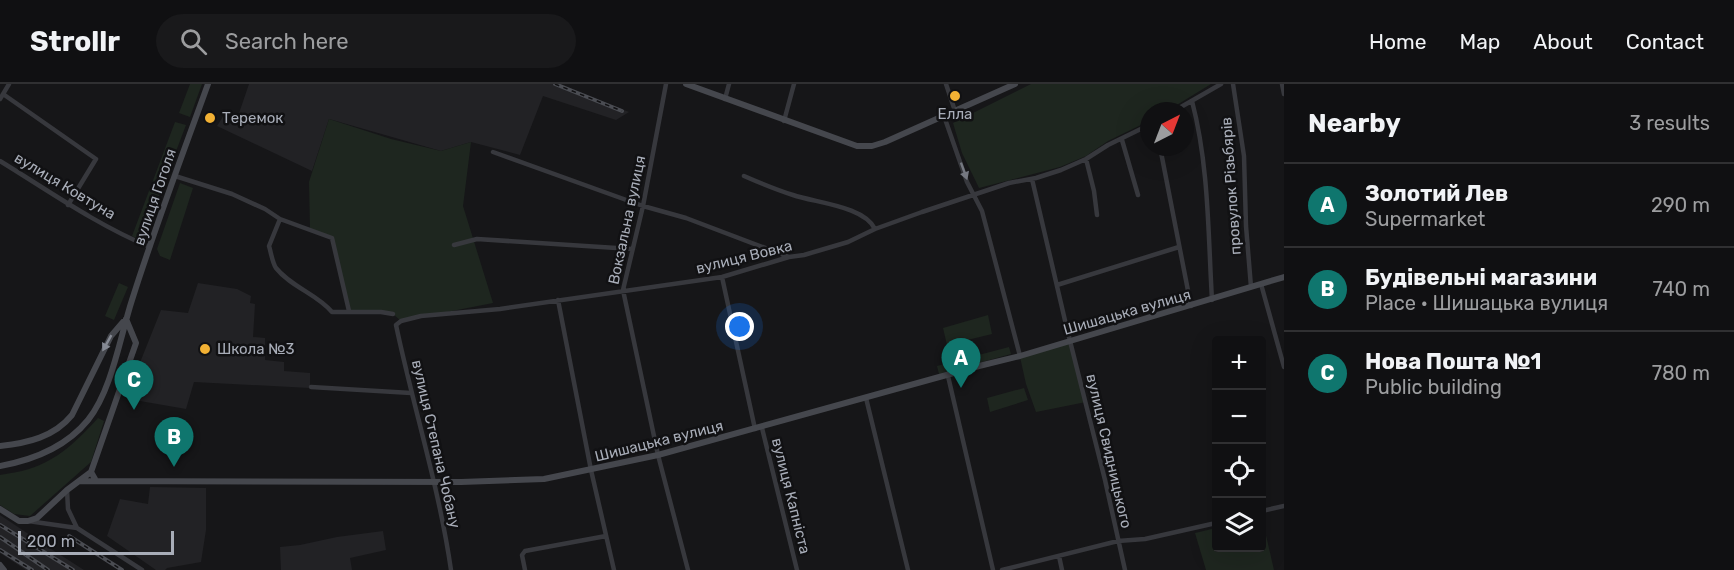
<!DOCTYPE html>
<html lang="en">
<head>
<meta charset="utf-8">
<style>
	body { margin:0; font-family:Rubik,sans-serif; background:#19191b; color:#f1f3f6 }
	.controls { position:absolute; right:18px; bottom:18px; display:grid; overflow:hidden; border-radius:6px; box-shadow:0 6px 24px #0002 }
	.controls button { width:54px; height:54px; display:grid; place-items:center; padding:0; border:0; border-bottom:2px solid #303032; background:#101012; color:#f1f3f6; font:30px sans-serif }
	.compass { position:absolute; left:1140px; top:18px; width:54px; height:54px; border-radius:50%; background:#101012; box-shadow:0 6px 24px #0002; rotate:42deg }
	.scale { position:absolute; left:18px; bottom:15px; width:156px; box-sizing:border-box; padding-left:6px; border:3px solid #a8adb8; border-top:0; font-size:16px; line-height:21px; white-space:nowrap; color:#a8adb8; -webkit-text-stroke:4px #111113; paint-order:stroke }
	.you { position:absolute; left:740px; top:243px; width:21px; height:21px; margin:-15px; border:4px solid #fff; border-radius:50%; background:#1a73e8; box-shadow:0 0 0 9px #1a73e833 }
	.badge { display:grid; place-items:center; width:39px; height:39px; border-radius:50%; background:#0f766e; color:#fff; font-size:20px; font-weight:700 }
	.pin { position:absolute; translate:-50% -50px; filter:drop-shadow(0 2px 3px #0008) }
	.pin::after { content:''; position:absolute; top:32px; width:21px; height:18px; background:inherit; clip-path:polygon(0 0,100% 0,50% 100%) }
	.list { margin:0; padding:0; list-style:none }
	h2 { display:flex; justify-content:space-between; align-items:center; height:78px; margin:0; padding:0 24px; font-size:26px }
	h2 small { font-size:20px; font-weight:400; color:#9c9d9f }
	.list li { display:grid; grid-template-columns:39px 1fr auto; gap:18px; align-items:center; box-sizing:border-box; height:84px; padding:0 24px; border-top:2px solid #303032 }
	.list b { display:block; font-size:22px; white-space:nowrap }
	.list p { margin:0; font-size:20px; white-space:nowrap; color:#9c9d9f }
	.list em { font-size:20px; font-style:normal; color:#9c9d9f }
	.icon { flex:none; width:33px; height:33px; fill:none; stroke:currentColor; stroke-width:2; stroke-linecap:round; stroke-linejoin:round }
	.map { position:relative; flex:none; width:1284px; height:486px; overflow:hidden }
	header { display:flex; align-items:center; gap:36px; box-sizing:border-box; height:84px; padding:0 30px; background:#101012; border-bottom:2px solid #303032 }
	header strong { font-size:28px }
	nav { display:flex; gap:33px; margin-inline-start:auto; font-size:21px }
	.search { width:420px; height:54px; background:#19191b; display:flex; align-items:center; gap:15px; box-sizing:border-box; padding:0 21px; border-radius:33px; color:#9c9d9f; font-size:22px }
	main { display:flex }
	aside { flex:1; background:#101012 }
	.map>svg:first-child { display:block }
	.built { fill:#222225 }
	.green { fill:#1e261f }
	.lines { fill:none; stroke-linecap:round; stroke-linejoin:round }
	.street { stroke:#37383d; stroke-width:4.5 }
	.secondary { stroke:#45474d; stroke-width:6 }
	.rail-casing { stroke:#4a4c52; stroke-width:4 }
	.rail { stroke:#111113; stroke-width:1.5; stroke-dasharray:4.5; stroke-linecap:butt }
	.oneway { fill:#757881 }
	.oneway2 { fill:#858993 }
	.poi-dot { fill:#f2b134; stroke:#111113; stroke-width:2 }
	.labels { text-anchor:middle; stroke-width:5; stroke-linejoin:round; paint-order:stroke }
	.poi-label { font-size:15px; fill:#a8adb8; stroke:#111113; text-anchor:start }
	.street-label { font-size:15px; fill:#a8adb8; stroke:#111113 }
</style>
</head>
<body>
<header>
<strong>Strollr</strong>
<div class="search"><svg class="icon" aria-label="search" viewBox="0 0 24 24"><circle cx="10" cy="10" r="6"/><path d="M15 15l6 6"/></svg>Search here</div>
<nav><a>Home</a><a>Map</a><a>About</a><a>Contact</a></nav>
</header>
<main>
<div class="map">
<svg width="1284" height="486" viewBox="0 0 1284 486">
	<rect width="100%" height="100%" fill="#161618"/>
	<!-- built -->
	<path class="built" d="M249,0H558L629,28L616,36L543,12L520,71L471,58L441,67L329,35L312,87L217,42L224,31L237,35Z
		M198,199L237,205L251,212L250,219L255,220L253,253L265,254V276L284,278V287L310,289V304L194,298L186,325L140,317L146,295L135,291L161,226L188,229Z
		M150,403L206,404V446L201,478L167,484L165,486H156L107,452L120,415L148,420Z
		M0,431L48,463L84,486H26L0,469Z
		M383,447L386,466L350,474L352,486H281L280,463L300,461L337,453Z"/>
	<!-- green -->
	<path class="green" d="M190,0H202L190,33L179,29Z
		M1031,0H1211L1167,27H1149V37L1108,57L1086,72L1060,83L979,104L962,69L953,39Z
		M329,35L391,55L441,67L471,58L463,122L493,219L401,237L393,230L349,227L332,154L310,145L309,98Z
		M175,38L186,41L142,157L132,152Z
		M180,99L193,104L170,176L160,172L157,165Z
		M119,199L128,203L114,236L105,232Z
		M988,231L992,250L947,261L943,244Z
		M1072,257L1086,318L1036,328L1026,300L1020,273Z
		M1009,263L1011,270L939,290L937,282Z
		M1024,304L1028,316L990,328L987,314Z
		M98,334L104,337L91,378L30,432L14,430L0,421V391C9,389 20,388 29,385C57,377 79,355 98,334Z
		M1262,434L1274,486H1206L1195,449L1216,444V464H1262Z"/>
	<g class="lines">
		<!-- street -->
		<path class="street" d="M666,0L643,122L623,206L658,371L688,486
			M946,0L955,27
			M1233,0L1244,72L1246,142L1251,203
			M1282,0L1284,10
			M3,10L96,75L68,121
			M0,15L9,0
			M725,15L729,0
			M1192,17C1209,82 1208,149 1212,216
			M1174,27L1221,0
			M944,32L967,98L982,127L1020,272
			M784,37L794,0
			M1122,56L1138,111
			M1160,63L1191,222
			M493,68L643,122L686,134L789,173
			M1086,75L1094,107L1097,131
			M0,77C49,107 97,141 150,163
			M175,92L232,110L265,125L280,135L332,154L349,227
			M744,92C760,99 777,106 793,111C816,119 864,122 875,145
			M1032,95L1067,245L1105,396L1125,486
			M280,135L269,162C271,168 272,178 276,184C291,203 317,210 332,228H381L393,230
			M454,161L477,155L632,165
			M722,193L755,345
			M1261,200L1284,283
			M1057,201L1179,163
			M558,216L591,386L614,486
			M948,292L993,486
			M311,303L411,309
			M866,314L908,486
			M762,344L797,486
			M67,406L68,425L77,444
			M1262,427L1284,422
			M28,437L77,444L142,486
			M1059,472L1062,486
			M451,486C439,403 413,322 396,241L401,237L421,232L500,225L722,193L789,173L804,171L848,158L875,145L922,128L1009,99L1036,94L1061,86L1086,75L1108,61L1149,41
			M525,486L522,471L525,467L606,452
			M1002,486L1118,457L1145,455L1216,439"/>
		<!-- secondary -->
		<path class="secondary" d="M686,0L857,62H872L885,58L1015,0
			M0,362C28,359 54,353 72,331L111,252L123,238
			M0,382C33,376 66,363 88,336C112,306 120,253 132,216C155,143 182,72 208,0
			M95,395L91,388L136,259L126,235
			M79,397L461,398L544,395L658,371L979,282L1020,272L1284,193
			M0,425L19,437H28L37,434L67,406L91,388
			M0,481L4,486"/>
		<!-- rail casing -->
		<g class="rail-casing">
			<path id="rail" d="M555,0L622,27
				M0,441L73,486
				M69,452L122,486
				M0,453L48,486
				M0,466L32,486"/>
		</g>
		<!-- rail -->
		<use href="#rail" class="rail"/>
	</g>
	<!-- one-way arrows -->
	<defs><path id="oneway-solid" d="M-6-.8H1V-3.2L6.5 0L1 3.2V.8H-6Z" transform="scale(1.5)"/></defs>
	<use class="oneway" href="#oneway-solid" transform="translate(964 87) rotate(70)"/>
	<use class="oneway2" href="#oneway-solid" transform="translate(107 259) rotate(119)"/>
	<!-- markers -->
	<g class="poi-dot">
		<circle cx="955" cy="12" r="6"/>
		<circle cx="210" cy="34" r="6"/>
		<circle cx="205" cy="265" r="6"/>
	</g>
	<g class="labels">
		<!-- poi labels -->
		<g class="poi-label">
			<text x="955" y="35" text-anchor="middle">Елла</text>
			<text x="222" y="39">Теремок</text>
			<text x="217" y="270">Школа №3</text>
		</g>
		<!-- street labels -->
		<g class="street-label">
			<text transform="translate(65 102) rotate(31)" y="5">вулиця Ковтуна</text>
			<text transform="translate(1231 102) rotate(-94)" y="5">провулок Різьбярів</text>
			<text transform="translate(155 113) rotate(-71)" y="5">вулиця Гоголя</text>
			<text transform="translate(627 136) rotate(-78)" y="5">Вокзальна вулиця</text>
			<text transform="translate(744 173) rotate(-14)" y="5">вулиця Вовка</text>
			<text transform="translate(1127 228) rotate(-16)" y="5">Шишацька вулиця</text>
			<text transform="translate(659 357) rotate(-14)" y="5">Шишацька вулиця</text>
			<text transform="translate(436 360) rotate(77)" y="5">вулиця Степана Чобану</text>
			<text transform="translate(1109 367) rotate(77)" y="5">вулиця Свидницького</text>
			<text transform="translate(791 412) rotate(76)" y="5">вулиця Капніста</text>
		</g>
	</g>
</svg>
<div class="controls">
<button>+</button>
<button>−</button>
<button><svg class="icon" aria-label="locate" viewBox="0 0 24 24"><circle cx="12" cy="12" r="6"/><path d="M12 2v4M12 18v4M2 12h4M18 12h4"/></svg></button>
<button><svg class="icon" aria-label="layers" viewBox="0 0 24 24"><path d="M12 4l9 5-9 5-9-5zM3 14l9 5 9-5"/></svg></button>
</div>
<svg class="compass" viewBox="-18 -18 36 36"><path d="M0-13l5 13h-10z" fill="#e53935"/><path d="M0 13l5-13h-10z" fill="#9c9d9f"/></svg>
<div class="scale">200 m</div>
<div class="you"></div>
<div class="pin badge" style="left:961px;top:304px">A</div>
<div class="pin badge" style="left:174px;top:383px">B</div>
<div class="pin badge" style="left:134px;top:326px">C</div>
</div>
<aside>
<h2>Nearby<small>3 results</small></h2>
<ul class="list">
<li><span class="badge">A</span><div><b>Золотий Лев</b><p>Supermarket</p></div><em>290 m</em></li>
<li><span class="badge">B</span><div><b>Будівельні магазини</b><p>Place · Шишацька вулиця</p></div><em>740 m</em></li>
<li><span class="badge">C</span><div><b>Нова Пошта №1</b><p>Public building</p></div><em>780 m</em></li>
</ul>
</aside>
</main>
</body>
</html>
